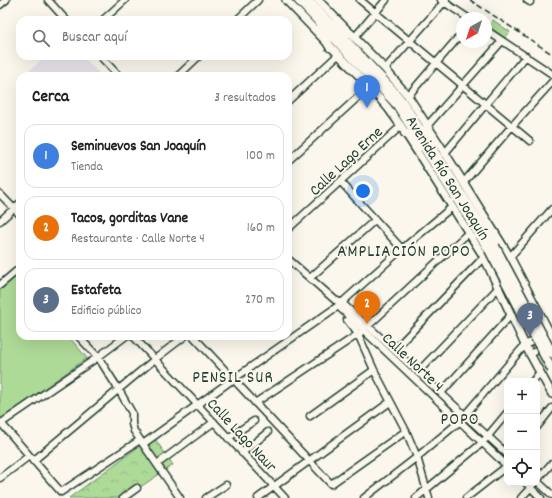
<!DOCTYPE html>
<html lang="es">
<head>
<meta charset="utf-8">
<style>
	body { margin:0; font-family:Dekko,sans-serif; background:#f2f2f2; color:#222 }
	.controls { position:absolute; right:12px; bottom:12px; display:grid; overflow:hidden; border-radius:8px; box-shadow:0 4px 16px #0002 }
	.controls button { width:36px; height:36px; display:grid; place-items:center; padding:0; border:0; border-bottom:1px solid #e0e0e0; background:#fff; color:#222; font:20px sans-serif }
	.compass { position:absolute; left:456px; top:12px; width:36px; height:36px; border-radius:50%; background:#fff; box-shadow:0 4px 16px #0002; rotate:219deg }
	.you { position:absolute; left:363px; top:191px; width:14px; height:14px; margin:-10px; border:3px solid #fff; border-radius:50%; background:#1a73e8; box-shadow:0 0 0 6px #1a73e833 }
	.badge { display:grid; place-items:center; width:26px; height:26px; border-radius:50%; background:#b45309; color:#fff; font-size:13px; font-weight:700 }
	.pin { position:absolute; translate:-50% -33px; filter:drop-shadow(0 1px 2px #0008) }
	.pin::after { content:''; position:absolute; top:21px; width:14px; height:12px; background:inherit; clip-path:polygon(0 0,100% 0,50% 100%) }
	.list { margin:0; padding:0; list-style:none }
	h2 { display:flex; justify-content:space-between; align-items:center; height:52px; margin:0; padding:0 16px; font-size:17px }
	h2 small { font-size:13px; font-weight:400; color:#767676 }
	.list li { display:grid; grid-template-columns:26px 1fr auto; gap:12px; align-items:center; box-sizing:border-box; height:64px; margin:0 8px 8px; padding:0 8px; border:1px solid #e0e0e0; border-radius:12px }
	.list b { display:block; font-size:15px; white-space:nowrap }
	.list p { margin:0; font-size:13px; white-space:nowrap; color:#767676 }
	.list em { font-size:13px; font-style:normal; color:#767676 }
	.icon { flex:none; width:22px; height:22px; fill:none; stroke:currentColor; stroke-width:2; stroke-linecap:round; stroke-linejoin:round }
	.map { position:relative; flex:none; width:552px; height:498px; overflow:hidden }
	.search { position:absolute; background:#fff; box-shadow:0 4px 16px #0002; left:16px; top:16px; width:276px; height:44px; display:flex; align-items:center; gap:10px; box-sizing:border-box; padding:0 14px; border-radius:12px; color:#767676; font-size:15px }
	.panel { position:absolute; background:#fff; box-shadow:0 4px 16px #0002; left:16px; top:72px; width:276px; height:268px; border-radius:12px }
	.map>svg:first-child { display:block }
	.built { fill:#e8e4eb }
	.green { fill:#aeda98; stroke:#668c66 }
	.park { fill:url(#park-crowns); stroke:#668c66 }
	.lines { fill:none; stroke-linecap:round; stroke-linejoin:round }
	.minor-casing { stroke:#1f3d34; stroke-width:9 }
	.major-casing { stroke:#1f3d34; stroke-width:10 }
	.highway-casing { stroke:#1f3d34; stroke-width:11 }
	.minor { stroke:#fbf7ec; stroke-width:6 }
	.major { stroke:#fbf7ec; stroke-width:7 }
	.highway { stroke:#fbf7ec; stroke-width:8 }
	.rail { stroke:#1f3d34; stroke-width:1.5; stroke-dasharray:6 3; stroke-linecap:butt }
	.highway-bridge-casing { stroke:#1f3d34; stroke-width:11; stroke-linecap:butt }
	.highway-bridge { stroke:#fbf7ec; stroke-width:8 }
	.labels { text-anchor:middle; stroke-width:4; stroke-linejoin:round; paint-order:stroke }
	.street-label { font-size:16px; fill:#1f3d34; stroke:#fbf7ec }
	.neighbourhood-label { font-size:17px; letter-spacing:1px; fill:#1f3d34; stroke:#fbf7ec }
</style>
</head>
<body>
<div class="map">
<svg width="552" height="498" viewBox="0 0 552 498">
	<defs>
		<pattern id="park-crowns" width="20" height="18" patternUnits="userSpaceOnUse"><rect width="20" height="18" fill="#aeda98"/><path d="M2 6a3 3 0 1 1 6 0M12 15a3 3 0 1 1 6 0" fill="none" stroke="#95bc84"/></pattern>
	</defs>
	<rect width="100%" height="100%" fill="#fbf7ec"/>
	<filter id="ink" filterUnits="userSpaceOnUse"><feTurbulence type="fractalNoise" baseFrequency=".025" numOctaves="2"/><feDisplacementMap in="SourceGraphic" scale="8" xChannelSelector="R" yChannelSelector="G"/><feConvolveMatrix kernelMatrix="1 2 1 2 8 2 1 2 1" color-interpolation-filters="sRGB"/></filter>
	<g filter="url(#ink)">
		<!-- built -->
		<path class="built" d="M45,56H82L101,75L24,76Z"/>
		<!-- green -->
		<path class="green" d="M493,20L510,32L505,38L489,27Z
			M15,274L20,280V336H68L87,358L0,420V287Z"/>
		<!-- park -->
		<path class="park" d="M153,436L173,465L124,498H69Z"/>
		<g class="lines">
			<!-- minor casing -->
			<g class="minor-casing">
				<path id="minor" d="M48,0L66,20
					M360,0L530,141
					M441,0L468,18
					M527,0L530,2
					M0,5L6,0
					M103,20L125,0
					M237,20L258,0
					M486,30L552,74
					M354,38L386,0
					M100,56L119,76
					M385,69L446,0
					M178,76L199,56
					M408,96L462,33
					M288,101L338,55
					M427,126L502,41
					M445,153L526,56
					M288,161L369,87
					M341,182L402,249
					M464,182L512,126L552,82
					M0,194L20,215
					M0,221L20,203
					M288,229L401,126
					M510,257L552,209
					M288,259L335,300L342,303L368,326L507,454
					M310,278L375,220
					M0,285L20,268
					M338,306L507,466
					M347,320L358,334L374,370L406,431L417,457L429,498
					M368,326L468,233
					M78,336L98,357L119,390L132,413V424L134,431L180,498
					M133,336L285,498
					M193,336L331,484L406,431
					M394,350L484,257
					M530,354L552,343
					M418,372L499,287
					M533,381L540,372
					M441,393L511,315
					M255,403L360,333
					M310,416L374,370
					M1,423L61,492L140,440
					M0,424L98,357L126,336
					M537,427L552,408
					M228,438L254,421
					M143,444L232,380L338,306L402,249L452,207
					M242,453L268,432
					M33,461L155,359L185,336
					M157,464L214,422
					M0,478L29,456
					M537,480L552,463
					M537,481L552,495
					M526,483L541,498
					M123,498L137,488
					M206,498L226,485
					M258,498L390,402
					M364,498L417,457L459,422L525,345L539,338
					M416,498L482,443L507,413
					M466,498L507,466
					M521,498L532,486"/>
			</g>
			<!-- major casing -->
			<g class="major-casing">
				<path id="major" d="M286,0L366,83L388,108L401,126L484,257L525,345L552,394
					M318,0L385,69L408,96L445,153L510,257L552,337"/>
			</g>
			<!-- highway casing -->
			<g class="highway-casing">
				<path id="highway" d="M298,0L397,105L489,250
					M308,0L391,88L402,101L495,246
					M335,23L351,34
					M319,28L330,47
					M427,126L431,141
					M405,133L419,147"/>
			</g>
			<!-- minor -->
			<use href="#minor" class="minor"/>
			<!-- major -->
			<use href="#major" class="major"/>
			<!-- highway -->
			<use href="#highway" class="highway"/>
			<!-- rail -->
			<path class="rail" d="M470,0L552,54"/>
			<!-- highway-bridge casing -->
			<g class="highway-bridge-casing">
				<path id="highway-bridge" d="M495,246L552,353
					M489,250L552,370"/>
			</g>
			<!-- highway-bridge -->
			<use href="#highway-bridge" class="highway-bridge"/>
		</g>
	</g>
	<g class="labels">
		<!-- street labels -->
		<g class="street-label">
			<text transform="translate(345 160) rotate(-43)" y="6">Calle Lago Erne</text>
			<text transform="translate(449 177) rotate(58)" y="6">Avenida Río San Joaquín</text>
			<text transform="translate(414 361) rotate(43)" y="6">Calle Norte 4</text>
			<text transform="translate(243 434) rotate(47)" y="6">Calle Lago Naur</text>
		</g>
		<!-- neighbourhood labels -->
		<g class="neighbourhood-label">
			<text x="404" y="256">AMPLIACIÓN POPO</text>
			<text x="233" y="382">PENSIL SUR</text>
			<text x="460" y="424">POPO</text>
		</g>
	</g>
</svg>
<div class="controls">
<button>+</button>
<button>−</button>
<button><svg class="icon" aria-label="locate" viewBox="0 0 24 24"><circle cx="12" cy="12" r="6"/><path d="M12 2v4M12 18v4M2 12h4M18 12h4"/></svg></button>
</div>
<svg class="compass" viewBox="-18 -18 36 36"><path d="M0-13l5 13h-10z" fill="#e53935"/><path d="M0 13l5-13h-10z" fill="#767676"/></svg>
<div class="you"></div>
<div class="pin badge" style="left:367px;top:108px;background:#3f7fe0">1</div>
<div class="pin badge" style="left:367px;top:324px;background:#e8710a">2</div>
<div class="pin badge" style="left:530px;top:336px;background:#5c6f8a">3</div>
<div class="search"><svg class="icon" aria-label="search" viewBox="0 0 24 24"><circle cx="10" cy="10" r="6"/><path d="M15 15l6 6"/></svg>Buscar aquí</div>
<section class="panel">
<h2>Cerca<small>3 resultados</small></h2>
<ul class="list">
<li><span class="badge" style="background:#3f7fe0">1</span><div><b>Seminuevos San Joaquín</b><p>Tienda</p></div><em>100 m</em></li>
<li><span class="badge" style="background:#e8710a">2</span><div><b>Tacos, gorditas Vane</b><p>Restaurante · Calle Norte 4</p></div><em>160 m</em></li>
<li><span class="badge" style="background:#5c6f8a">3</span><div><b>Estafeta</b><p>Edificio público</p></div><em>270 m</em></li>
</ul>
</section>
</div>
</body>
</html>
